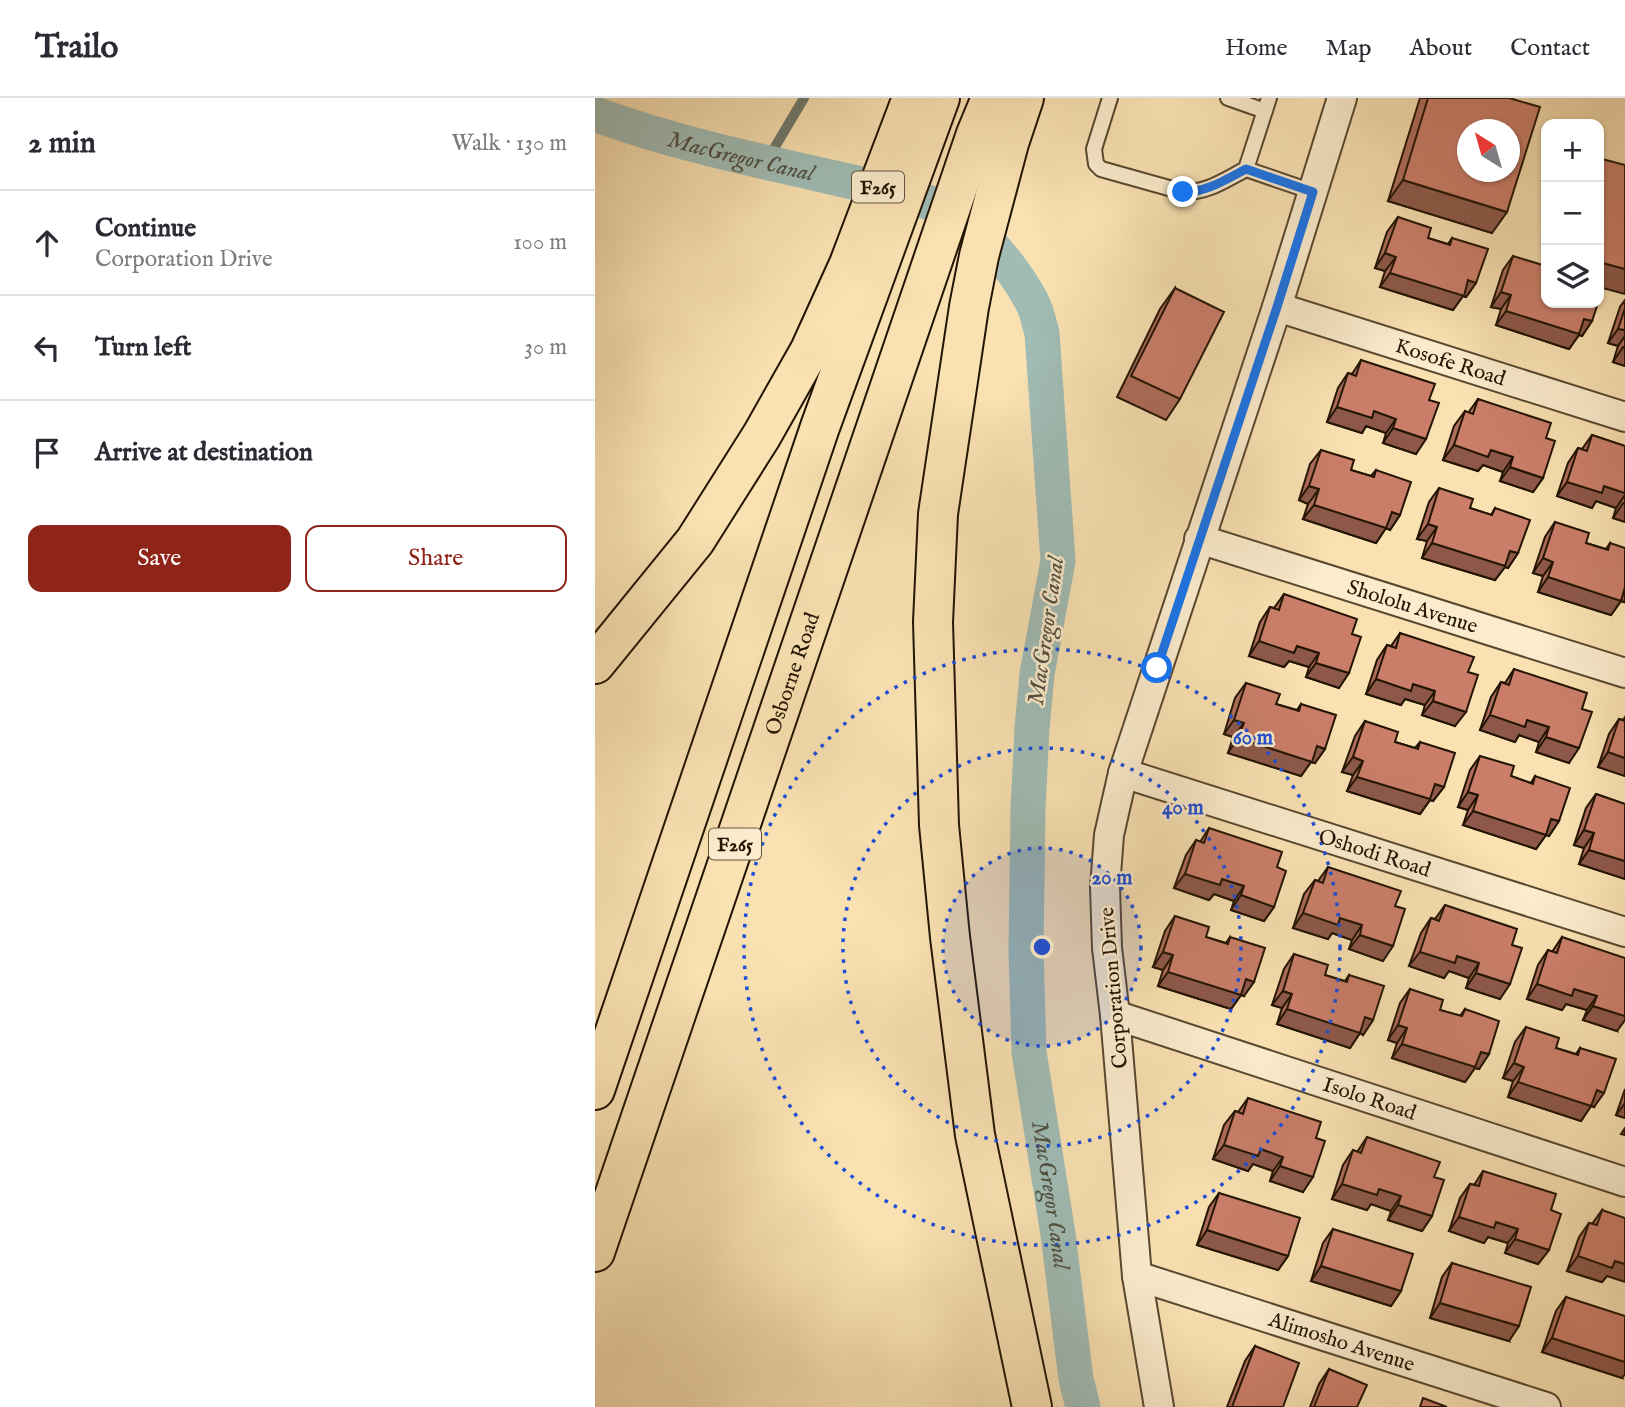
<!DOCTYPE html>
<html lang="en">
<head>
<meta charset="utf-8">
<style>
	body { margin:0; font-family:"IM FELL English",serif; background:#f2f2f3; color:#2b2b33 }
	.controls { position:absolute; right:21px; top:21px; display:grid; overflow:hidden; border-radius:14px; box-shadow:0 2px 5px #0004 }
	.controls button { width:63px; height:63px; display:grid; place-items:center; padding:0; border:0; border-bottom:2px solid #e1e1e2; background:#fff; color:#2b2b33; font:35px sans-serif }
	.compass { position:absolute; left:862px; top:21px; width:63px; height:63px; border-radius:50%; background:#fff; box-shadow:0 2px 5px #0004; rotate:323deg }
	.stop { position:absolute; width:21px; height:21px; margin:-16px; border:5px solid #1a73e8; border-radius:50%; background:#fff }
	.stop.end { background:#1a73e8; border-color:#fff; box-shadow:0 2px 7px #0008 }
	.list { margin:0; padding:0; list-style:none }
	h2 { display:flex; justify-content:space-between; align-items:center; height:91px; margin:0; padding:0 28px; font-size:30px }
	h2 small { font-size:23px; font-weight:400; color:#7c7c81 }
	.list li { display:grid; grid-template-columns:46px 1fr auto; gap:21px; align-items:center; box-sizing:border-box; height:105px; padding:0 28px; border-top:2px solid #e1e1e2 }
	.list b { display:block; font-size:26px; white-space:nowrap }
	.list p { margin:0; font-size:23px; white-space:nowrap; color:#7c7c81 }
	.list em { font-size:23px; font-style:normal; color:#7c7c81 }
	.actions { display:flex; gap:14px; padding:21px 28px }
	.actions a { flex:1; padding:16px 0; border:2px solid #8f2418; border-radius:14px; text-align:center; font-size:24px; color:#8f2418 }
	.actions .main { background:#8f2418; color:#fff }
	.icon { flex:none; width:38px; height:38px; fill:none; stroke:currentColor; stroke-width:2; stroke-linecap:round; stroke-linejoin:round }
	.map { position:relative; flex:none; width:1030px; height:1309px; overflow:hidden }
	header { display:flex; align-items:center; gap:42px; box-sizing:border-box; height:98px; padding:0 35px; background:#fff; border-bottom:2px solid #e1e1e2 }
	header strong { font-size:33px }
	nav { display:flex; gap:38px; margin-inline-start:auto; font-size:24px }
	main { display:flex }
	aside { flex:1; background:#fff }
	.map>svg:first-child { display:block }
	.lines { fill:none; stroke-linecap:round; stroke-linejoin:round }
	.stream { stroke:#6e796e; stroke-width:10 }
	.canal { stroke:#a0bcb5; stroke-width:35 }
	.service-casing { stroke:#58472f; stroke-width:18 }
	.minor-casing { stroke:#58472f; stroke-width:32 }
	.primary-casing { stroke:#221403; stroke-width:42 }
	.motorway-casing { stroke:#221403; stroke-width:42 }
	.service { stroke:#fbeccd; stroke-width:14 }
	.minor { stroke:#fbeccd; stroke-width:28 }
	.primary { stroke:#f9e1b2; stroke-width:38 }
	.motorway { stroke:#f9e1b2; stroke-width:38 }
	.wall { fill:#ae6c5b; stroke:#221403; stroke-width:2 }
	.shaded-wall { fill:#8d584a; stroke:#221403; stroke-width:2 }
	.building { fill:#ca7e6a; stroke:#221403; stroke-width:2; fill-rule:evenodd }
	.route { stroke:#1a73e8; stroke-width:9 }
	.ring { fill:none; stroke:#1d4ed8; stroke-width:3.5; stroke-dasharray:3.5 7 }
	.labels { text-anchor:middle; stroke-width:5; stroke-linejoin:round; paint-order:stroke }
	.shield { fill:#fbeccd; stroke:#635540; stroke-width:2 }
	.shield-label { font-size:19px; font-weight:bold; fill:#221403 }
	.street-label { font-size:21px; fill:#221403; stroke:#fbeccd }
	.water-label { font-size:23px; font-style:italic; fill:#4e4f41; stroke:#fbeccd }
	.centre { fill:#1d4ed8; stroke:#fbeccd; stroke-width:3.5 }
	.ring-label { font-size:21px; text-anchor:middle; font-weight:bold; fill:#1d4ed8; stroke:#fbeccd; stroke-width:5; stroke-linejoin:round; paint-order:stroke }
</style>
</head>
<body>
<header>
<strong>Trailo</strong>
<nav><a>Home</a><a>Map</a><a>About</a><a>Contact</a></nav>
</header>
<main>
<aside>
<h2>2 min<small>Walk · 130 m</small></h2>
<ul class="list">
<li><svg class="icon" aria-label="ahead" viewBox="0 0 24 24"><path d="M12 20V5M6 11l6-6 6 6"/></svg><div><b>Continue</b><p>Corporation Drive</p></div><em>100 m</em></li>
<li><svg class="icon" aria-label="left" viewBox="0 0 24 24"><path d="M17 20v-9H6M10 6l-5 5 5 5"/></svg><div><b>Turn left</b></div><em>30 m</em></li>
<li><svg class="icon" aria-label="arrive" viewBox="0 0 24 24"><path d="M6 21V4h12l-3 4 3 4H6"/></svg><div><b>Arrive at destination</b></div></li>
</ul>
<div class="actions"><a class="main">Save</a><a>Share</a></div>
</aside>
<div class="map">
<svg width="1030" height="1309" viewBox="0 0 1030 1309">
	<rect width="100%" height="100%" fill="#f9e1b2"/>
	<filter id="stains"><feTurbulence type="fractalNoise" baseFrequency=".00286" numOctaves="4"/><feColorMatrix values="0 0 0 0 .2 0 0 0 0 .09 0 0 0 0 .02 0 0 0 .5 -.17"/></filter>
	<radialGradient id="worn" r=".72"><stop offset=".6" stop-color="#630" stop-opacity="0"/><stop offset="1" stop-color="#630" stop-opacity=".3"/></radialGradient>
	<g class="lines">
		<!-- stream -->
		<path class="stream" d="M171,64L209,0"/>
		<!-- canal -->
		<path class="canal" id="s1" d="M0,16C73,43 151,60 227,77C275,89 332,95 373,126C396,142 424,179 437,204C442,213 444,225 447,235L463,463L442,576L437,631L433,711L431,852L434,954L463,1136L481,1281L488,1309"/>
		<!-- service casing -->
		<g class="service-casing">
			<path id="service" d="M515,0L499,51L501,66L506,71L588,94C612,95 630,82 651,71
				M633,0L670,13
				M674,0L651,71L718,94"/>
		</g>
		<!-- minor casing -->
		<g class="minor-casing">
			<g id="minor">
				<path id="s2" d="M682,209L1030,319"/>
				<path id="s3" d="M604,441L1030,575"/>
				<path id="s4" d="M528,675L1030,834"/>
				<path id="s5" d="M520,917L1030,1084"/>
				<path id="s6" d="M542,1178L951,1309"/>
				<path d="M564,1309L542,1178L520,917L512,850L510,789L514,737L528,675L682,209L747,0"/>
			</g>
		</g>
		<!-- primary casing -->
		<g class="primary-casing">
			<g id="primary">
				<path d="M0,992L225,329L345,0"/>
				<path id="s7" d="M0,1154L381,36L396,0"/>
			</g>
		</g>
		<!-- motorway casing -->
		<g class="motorway-casing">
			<path id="motorway" d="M429,0L414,45L384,158L374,209L343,416L338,524L344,727L355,839L380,1037L437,1309
				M0,566L100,443L167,337L215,252L254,166L317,0"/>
		</g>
		<!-- service -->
		<use href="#service" class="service"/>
		<!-- minor -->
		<use href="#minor" class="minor"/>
		<!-- primary -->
		<use href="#primary" class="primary"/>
		<!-- motorway -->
		<use href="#motorway" class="motorway"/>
	</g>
	<!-- wall -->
	<path class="wall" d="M825,0H914L897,135L793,103Z
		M803,119L833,140L853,146L857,140L881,185L871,199L868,198L858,212L785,189L790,173L780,170L792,134Z
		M918,158L949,178L997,223L987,238L984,237L974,251L901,227L906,211L896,209L908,172Z
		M580,190L585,301L571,322L522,299L565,211Z
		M1030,202V268L1018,264L1023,248L1013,245L1025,209Z
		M766,262L834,302L821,356L788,345L791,335L771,328L767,335L732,324L743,290L753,275L757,276Z
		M883,301L951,340L948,380L938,394L905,383L908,374L888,367L883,373L848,362L859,328L870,313L873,315Z
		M997,337L1030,348V424L1018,420L1021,410L1001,403L997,410L962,398L973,365L983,350L987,351Z
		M726,352L756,372L776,378L781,372L805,417L795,432L791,430L781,445L708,421L713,406L704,402L715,366Z
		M844,390L875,410L896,417L900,410L923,455L913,470L910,469L900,482L827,460L832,443L822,441L834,404Z
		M960,424L991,445L1011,451L1015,445L1029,504L1026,503L1016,517L943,494L948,478L938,475L950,439Z
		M689,496L757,536L744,590L711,579L714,569L694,563L689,569L654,558L665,524L675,509L679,510Z
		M805,535L873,574L860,628L827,617L830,607L810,601L806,607L771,596L782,562L792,547L796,548Z
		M919,571L987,611L974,665L941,654L944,644L924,637L920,644L885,632L896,599L906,584L910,585Z
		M651,585L681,606L702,612L706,606L730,651L720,665L716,664L706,678L633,655L638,639L629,636L640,600Z
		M1030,619V678L1003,669L1014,636L1024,621L1028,622Z
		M770,623L800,644L820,650L825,644L849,689L838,703L835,702L825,716L752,693L758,677L747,674L760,638Z
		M885,658L916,678L936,685L940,678L964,723L954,738L951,737L941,751L868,727L873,712L863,709L875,672Z
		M1001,696L1030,706V781L984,766L989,750L979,747L991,710Z
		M614,730L682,769L679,809L669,823L636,812L639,803L619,796L614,802L579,790L591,757L601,742L605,744Z
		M733,769L800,808L788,863L754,851L757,842L737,835L733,841L698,830L709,796L720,782L723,783Z
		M850,807L917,847L905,901L871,890L874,880L854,873L849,880L814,868L826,835L836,820L840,821Z
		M580,818L611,839L631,845L635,839L649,898L646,897L636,911L563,888L568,872L558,869L570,833Z
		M967,839L1022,933L988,922L992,912L971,906L967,912L932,901L943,867L953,852L957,854Z
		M699,856L730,877L750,883L754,877L778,922L768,937L765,935L755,950L682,926L687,910L677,907L689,871Z
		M815,891L845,912L865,918L870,911L894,956L884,971L880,970L870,984L797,960L802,945L793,942L805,905Z
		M931,929L961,950L981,956L985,950L999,1009L996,1008L986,1023L913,999L918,983L908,980L920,944Z
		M1030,991V1020L1021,1017Z
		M653,1000L721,1040L708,1094L675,1083L678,1073L658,1066L653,1073L618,1061L629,1027L640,1013L643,1014Z
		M772,1039L839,1079L837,1118L827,1133L793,1122L796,1113L776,1106L772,1112L737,1101L748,1067L758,1052L762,1054Z
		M888,1073L956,1112L954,1152L943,1166L910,1155L913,1145L893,1139L889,1145L854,1133L865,1100L875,1086L879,1087Z
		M624,1095L693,1158L683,1172L602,1147L614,1109Z
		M1007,1112L1012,1178L1007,1184L972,1173L984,1139L994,1125L997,1126Z
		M738,1131L806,1193L796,1208L716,1183L728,1145Z
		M857,1165L914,1243L835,1220L847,1179Z
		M971,1199L1027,1280L947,1254L961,1213Z
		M660,1248L688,1309H632L650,1263Z
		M734,1271L762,1309H715L724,1286Z"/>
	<!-- shaded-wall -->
	<path class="shaded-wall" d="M808,82L912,114L897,135L793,103Z
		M790,155L801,159L790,173L780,170Z
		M1004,164L1030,171V196L1004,189Z
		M795,175L873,182L881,185L871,199L868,198L858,212L785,189Z
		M906,194L916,197L906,211L896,209Z
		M911,213L989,221L997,223L987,238L984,237L974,251L901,227Z
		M1023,231L1030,232V238L1023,248L1013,245Z
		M1028,249L1030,250V268L1018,264Z
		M742,309L779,313L801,321L791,335L771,328L767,335L732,324Z
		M798,330L831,341L821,356L788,345Z
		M859,347L896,352L918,359L908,374L888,367L883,373L848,362Z
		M915,369L948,380L938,394L905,383Z
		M972,384L1009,388L1030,395V397L1021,410L1001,403L997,410L962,398Z
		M714,388L724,391L713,406L704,402Z
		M1028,405L1030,406V424L1018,420Z
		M719,407L797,414L805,417L795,432L791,430L781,445L708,421Z
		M833,426L842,429L832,443L822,441Z
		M837,445L915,453L923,455L913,470L910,469L900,482L827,460Z
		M948,460L958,464L948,478L938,475Z
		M953,479L1030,488V502L1029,504L1026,503L1016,517L943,494Z
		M664,543L702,548L724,555L714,569L694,563L689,569L654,558Z
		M721,565L754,575L744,590L711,579Z
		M781,581L818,586L840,593L830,607L810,601L806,607L771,596Z
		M838,603L871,614L860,628L827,617Z
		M895,617L932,622L954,629L944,644L924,637L920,644L885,632Z
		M639,622L649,625L638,639L629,636Z
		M951,639L984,650L974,665L941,654Z
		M643,640L722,648L730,651L720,665L716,664L706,678L633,655Z
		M1013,654L1030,660V678L1003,669Z
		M758,659L768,663L758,677L747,674Z
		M762,679L840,686L849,689L838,703L835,702L825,716L752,693Z
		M873,694L883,697L873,712L863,709Z
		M878,713L956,721L964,723L954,738L951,737L941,751L868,727Z
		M989,732L999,735L989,750L979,747Z
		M994,752L1030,763V781L984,766Z
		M590,776L627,781L649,788L639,803L619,796L614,802L579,790Z
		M646,797L679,809L669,823L636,812Z
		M708,815L745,820L767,827L757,842L737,835L733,841L698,830Z
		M765,837L798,848L788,863L754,851Z
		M568,854L578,857L568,872L558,869Z
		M825,854L862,858L884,865L874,880L854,873L849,880L814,868Z
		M573,874L651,881L659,884L649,898L646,897L636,911L563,888Z
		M881,875L915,886L905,901L871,890Z
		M942,886L979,891L1002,898L992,912L971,906L967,912L932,901Z
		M688,893L697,896L687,910L677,907Z
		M998,908L1030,918V922L1022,933L988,922Z
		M692,911L770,919L778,922L768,937L765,935L755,950L682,926Z
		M803,927L812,930L802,945L793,942Z
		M807,946L886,954L894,956L884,971L880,970L870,984L797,960Z
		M919,965L929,969L918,983L908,980Z
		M923,984L1002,992L1009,995L999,1009L996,1008L986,1023L913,999Z
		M1030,1005V1020L1021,1017Z
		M1030,1030V1037L1026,1036Z
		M629,1047L666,1051L688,1059L678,1073L658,1066L653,1073L618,1061Z
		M685,1068L718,1079L708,1094L675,1083Z
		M747,1086L784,1091L806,1098L796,1113L776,1106L772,1112L737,1101Z
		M803,1107L837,1118L827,1133L793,1122Z
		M864,1119L901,1124L923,1131L913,1145L893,1139L889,1145L854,1133Z
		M612,1132L693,1158L683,1172L602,1147Z
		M920,1141L954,1152L943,1166L910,1155Z
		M983,1158L1020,1163L1030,1166V1184L1012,1178L1007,1184L972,1173Z
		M726,1168L806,1193L796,1208L716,1183Z
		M845,1205L924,1228L914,1243L835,1220Z
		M957,1240L1030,1264V1276L1027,1280L947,1254Z"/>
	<!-- building -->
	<path class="building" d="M833,0H914L945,9L912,114L808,82ZM872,32H914V74H872Z
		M1007,61L1030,67V171L1004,164V74Z
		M803,119L836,130L833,140L855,147L857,140L893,151L881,185L873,182L869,198L795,175L801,159L790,155Z
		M918,158L951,168L949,178L951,179V205H1003L997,223L989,221L984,236L911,213L916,197L906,194Z
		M1004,188L1008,190L1004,204Z
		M580,190L629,214L585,301L536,278Z
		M1030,210V232L1023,231Z
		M766,262L840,286L834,302L844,305L831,341L798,330L801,321L779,313L777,320L742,309L753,275L761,278Z
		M883,301L956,325L951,340L960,343L948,380L915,369L918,359L896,352L893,359L859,347L870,313L878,316Z
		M997,337L1030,348V395L1009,388L1007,395L972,384L983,350L992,353Z
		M726,352L759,362L756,372L779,379L781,372L816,384L805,417L797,414L791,430L719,407L724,391L714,388Z
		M844,390L878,401L875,410L897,417L900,410L935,422L923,455L915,453L910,468L837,445L842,429L833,426Z
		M960,424L994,435L991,445L1013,452L1015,445L1030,450V489L1026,503L953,479L958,464L948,460Z
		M689,496L762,521L757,536L766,539L754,575L721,565L724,555L702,548L699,555L664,543L675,509L684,512Z
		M805,535L879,559L873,574L883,577L871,614L838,603L840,593L818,586L816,593L781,581L792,547L801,550Z
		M919,571L992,595L987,611L997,614L984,650L951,639L954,629L932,622L930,629L895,617L906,584L914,587Z
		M651,585L685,596L681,606L704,613L706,606L741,617L730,651L722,648L717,664L643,640L649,625L639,622Z
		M1024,621L1030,623V660L1013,654Z
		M770,623L803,634L800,644L823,651L825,644L860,655L849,689L840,686L835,701L762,679L768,663L758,659Z
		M885,658L919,668L916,678L938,686L940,678L975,690L964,723L956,721L951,737L878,713L883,697L873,694Z
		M1001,696L1030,706V763L994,752L999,735L989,732Z
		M614,730L687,754L682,769L691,773L679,809L646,797L649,788L627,781L625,787L590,776L601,742L609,745Z
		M733,769L806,793L800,808L810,811L798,848L765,837L767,827L745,820L743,827L708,815L720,782L728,785Z
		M850,807L922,831L917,847L927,850L915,886L881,875L884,865L862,858L860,865L825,854L836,820L844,823Z
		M580,818L614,829L611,839L633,846L635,839L670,850L659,884L651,881L646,897L573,874L578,857L568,854Z
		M967,839L1030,860V918L998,908L1002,898L979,891L977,898L942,886L953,852L962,855Z
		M699,856L733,867L730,877L752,884L754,877L789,888L778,922L770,919L765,935L692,911L697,896L688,893Z
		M815,891L848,902L845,912L867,918L870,911L904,923L894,956L886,954L880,969L807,946L812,930L803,927Z
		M931,929L964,940L961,950L983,957L985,950L1021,961L1009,995L1002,992L996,1008L923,984L929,969L919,965Z
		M653,1000L726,1024L721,1040L730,1043L718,1079L685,1068L688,1059L666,1051L663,1058L629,1047L640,1013L648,1016Z
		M772,1039L845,1064L839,1079L849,1082L837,1118L803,1107L806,1098L784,1091L782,1097L747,1086L758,1052L766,1055Z
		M888,1073L961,1096L956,1112L966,1116L954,1152L920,1141L923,1131L901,1124L899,1130L864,1119L875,1086L884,1088Z
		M624,1095L705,1120L693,1158L612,1132Z
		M1007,1112L1030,1120V1166L1020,1163L1017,1170L983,1158L994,1125L1002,1127Z
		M738,1131L818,1156L806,1193L726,1168Z
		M857,1165L936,1189L924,1228L845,1205Z
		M971,1199L1030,1218V1264L957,1240Z
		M660,1248L704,1265L688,1309H637Z
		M734,1271L772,1287L762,1309H719Z
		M828,1300L852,1309H825Z"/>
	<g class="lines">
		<!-- route -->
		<path class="route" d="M562,570L682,209L718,94L651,71C630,82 612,94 588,94"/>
	</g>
	<!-- distance rings -->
	<circle cx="447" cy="849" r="99" fill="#1d4ed8" fill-opacity=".12"/>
	<g class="ring">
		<circle cx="447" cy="849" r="99"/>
		<circle cx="447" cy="849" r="199"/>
		<circle cx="447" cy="849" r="298"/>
	</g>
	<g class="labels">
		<!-- shield labels -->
		<g class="shield">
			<rect x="257" y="73.5" width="52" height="31" rx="5"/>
			<rect x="114" y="730.5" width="52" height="31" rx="5"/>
		</g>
		<g class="shield-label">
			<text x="283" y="96">F265</text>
			<text x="140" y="753">F265</text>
		</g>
		<!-- street labels -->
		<g class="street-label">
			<text dy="7" stroke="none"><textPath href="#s2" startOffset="182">Kosofe Road</textPath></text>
			<text dy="7" stroke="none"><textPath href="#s3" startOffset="224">Shololu Avenue</textPath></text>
			<text dy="7" stroke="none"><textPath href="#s7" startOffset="611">Osborne Road</textPath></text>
			<text dy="7" stroke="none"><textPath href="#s4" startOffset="264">Oshodi Road</textPath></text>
			<text transform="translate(518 890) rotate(-95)" y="7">Corporation Drive</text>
			<text dy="7" stroke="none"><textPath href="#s5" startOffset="268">Isolo Road</textPath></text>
			<text dy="7" stroke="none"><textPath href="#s6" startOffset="215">Alimosho Avenue</textPath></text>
		</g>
		<!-- water labels -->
		<g class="water-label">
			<text dy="8" stroke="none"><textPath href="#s1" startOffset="152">MacGregor Canal</textPath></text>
			<text transform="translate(450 533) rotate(-82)" y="8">MacGregor Canal</text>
			<text dy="8" stroke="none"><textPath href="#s1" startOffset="1391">MacGregor Canal</textPath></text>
		</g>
	</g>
	<circle cx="447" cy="849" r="10" class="centre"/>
	<g class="ring-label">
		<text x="658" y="646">60 m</text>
		<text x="588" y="716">40 m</text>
		<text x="517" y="786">20 m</text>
	</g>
	<rect width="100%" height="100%" filter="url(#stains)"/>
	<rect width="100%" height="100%" fill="url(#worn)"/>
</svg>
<div class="controls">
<button>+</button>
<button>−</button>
<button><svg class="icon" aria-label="layers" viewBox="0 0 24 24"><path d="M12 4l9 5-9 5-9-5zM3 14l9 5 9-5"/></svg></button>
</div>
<svg class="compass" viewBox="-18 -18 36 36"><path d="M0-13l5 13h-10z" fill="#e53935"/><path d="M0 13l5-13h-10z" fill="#7c7c81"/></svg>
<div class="stop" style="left:562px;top:570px"></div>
<div class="stop end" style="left:588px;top:94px"></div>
</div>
</main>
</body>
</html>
